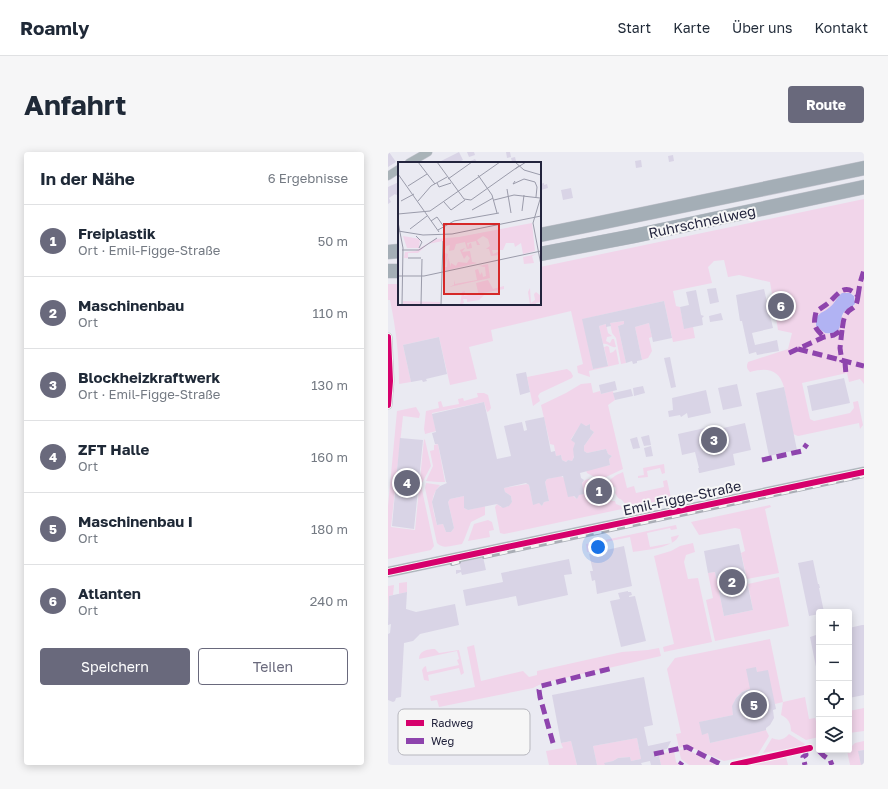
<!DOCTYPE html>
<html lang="de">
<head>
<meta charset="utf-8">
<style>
	body { margin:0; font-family:"Golos Text",sans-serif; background:#f6f6f7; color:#1f2937 }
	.controls { position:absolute; right:12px; bottom:12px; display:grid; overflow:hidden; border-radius:4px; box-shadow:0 2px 10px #0003 }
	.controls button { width:36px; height:36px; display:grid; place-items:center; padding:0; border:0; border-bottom:1px solid #e0e1e3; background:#fff; color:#1f2937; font:20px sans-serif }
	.you { position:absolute; left:210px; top:395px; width:14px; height:14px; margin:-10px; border:3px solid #fff; border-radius:50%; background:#1a73e8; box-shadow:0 0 0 6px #1a73e833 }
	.badge { display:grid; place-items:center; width:26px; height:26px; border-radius:50%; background:#69697c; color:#fff; font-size:13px; font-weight:700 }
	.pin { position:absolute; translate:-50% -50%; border:2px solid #fff; box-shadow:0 1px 4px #0006 }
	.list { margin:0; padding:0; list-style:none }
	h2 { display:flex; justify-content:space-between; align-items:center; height:52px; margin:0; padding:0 16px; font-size:17px }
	h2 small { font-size:13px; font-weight:400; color:#747a83 }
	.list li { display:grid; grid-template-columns:26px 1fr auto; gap:12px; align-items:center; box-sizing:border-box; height:72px; padding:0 16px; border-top:1px solid #e0e1e3 }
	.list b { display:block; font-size:15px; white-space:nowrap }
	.list p { margin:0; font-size:13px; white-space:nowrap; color:#747a83 }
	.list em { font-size:13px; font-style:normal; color:#747a83 }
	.actions { display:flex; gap:8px; padding:12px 16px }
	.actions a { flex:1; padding:9px 0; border:1px solid #69697c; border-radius:4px; text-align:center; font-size:14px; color:#69697c }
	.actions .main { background:#69697c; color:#fff }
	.icon { flex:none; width:22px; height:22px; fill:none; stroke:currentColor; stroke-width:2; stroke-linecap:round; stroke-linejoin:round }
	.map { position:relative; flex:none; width:476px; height:613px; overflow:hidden; border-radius:4px }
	header { display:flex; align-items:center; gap:24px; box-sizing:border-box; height:56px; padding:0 20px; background:#fff; border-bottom:1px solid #e0e1e3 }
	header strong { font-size:19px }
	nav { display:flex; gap:22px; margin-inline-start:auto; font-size:14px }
	.intro { display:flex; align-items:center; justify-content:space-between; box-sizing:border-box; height:96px; padding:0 24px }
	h1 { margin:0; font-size:28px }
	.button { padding:10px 18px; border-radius:4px; background:#69697c; color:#fff; font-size:14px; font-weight:700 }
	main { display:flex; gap:24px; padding:0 24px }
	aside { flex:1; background:#fff; border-radius:4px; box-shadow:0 2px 10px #0003 }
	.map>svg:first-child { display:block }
	.green { fill:#f1d5ea; fill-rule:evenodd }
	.water { fill:#b1b3f3 }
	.building { fill:#d9d4e6 }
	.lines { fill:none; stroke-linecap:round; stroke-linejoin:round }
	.minor-casing { stroke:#c7c7d1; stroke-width:9 }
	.tertiary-casing { stroke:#c7c7d1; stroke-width:11 }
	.motorway-casing { stroke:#c7c7d1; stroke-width:15 }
	.minor { stroke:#a9b3b8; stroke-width:8 }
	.tertiary { stroke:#a9b3b8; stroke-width:10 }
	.motorway { stroke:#a4aeb6; stroke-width:14 }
	.rail-casing { stroke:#aaaeb6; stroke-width:4 }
	.rail { stroke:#f6f6f6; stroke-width:2.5; stroke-dasharray:8; stroke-linecap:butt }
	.quiet { stroke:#8e44ad; stroke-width:5; stroke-dasharray:10 5; stroke-linecap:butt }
	.cycleway-casing { stroke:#f6f6f6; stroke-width:8 }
	.cycleway { stroke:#d6006c; stroke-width:6 }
	.labels { text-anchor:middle; stroke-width:4; stroke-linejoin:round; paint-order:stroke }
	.street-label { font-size:14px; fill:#23243d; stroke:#f6f6f6 }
	.inset-road { fill:none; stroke:#9a9baa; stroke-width:1 }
	.view { fill:#d62828; fill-opacity:0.15; stroke:#d62828; stroke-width:2 }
	.inset-edge { fill:none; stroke:#23243d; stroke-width:2 }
	.key { fill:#f6f6f6; stroke:#b7b7be; stroke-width:1 }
	.key-label { font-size:11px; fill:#23243d }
</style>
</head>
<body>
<header>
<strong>Roamly</strong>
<nav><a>Start</a><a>Karte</a><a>Über uns</a><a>Kontakt</a></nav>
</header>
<div class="intro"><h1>Anfahrt</h1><a class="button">Route</a></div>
<main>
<aside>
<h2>In der Nähe<small>6 Ergebnisse</small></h2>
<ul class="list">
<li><span class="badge">1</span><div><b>Freiplastik</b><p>Ort · Emil-Figge-Straße</p></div><em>50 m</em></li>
<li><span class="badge">2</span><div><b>Maschinenbau</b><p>Ort</p></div><em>110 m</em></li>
<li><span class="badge">3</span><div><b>Blockheizkraftwerk</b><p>Ort · Emil-Figge-Straße</p></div><em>130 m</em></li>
<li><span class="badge">4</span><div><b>ZFT Halle</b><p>Ort</p></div><em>160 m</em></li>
<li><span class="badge">5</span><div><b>Maschinenbau I</b><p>Ort</p></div><em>180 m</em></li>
<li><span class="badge">6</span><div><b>Atlanten</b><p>Ort</p></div><em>240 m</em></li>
</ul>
<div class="actions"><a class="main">Speichern</a><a>Teilen</a></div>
</aside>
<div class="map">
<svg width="476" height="613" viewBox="0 0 476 613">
	<rect width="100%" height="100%" fill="#eaeaf2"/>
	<!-- green -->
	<path class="green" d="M476,47V232L472,227L461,230L459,221L414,231L422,267L426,269L462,261L466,256L465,250L470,249L475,273L472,277L471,271L410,284L405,282L396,235C391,217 379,215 362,220C359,217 358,215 360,210L400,197L404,181L390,178L382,130L351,123L340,125L336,108L326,109L320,115L324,131L285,139L288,154L292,155L296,176L305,175L307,186L285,190L276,149L195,167L205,217L220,213L216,195L219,194L221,195L222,201L225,200L228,197L231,212L201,219L202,225L190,221L189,214L195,212L183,159L103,178L105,189L81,195L89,227L62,233L51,185L15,193L23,230L11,232C11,203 8,177 2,148H0V132H11V152H152V115ZM454,141H462L466,143L467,153C463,156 458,157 456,161C452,167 453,174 448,180C440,184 434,181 428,174C427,160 433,163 442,156C447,151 449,145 454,141Z
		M236,169V172L230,174L238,211L233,212L228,186L224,181L222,171Z
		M261,171L264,185L261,186L264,199L260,206L254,208L247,175Z
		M218,172L220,181L224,184L219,185L218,189L222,191L224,187H226L228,195C223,196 220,191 215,192L211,174Z
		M179,217L183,220L185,224L184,226L152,241L150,244L152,249L145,254L139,225Z
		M203,231L205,241L212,239L213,242L225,239L227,248L220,253L235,317L218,325L216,328L210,327L199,321L198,318L222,313L221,307L224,304L220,302L218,297L199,301L196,299V294L206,280L202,277V272L198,274L193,272L183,287L187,291C185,297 188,303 184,309L180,308L178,310L174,308L173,303L168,304L166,293L162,292L153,253L178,241L193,232Z
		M89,241H96L100,243L103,256L101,259L99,260L96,250L44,261L48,279L37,282L36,277L38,259L51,256L50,250L53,249L55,255L71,252L70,247L75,246L76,249L90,245Z
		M28,255L32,262L31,266L15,264L3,375L27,378L36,287L37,288L43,314L33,333L46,394L43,398L0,407V354L9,259Z
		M50,292L57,330H50L38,329L45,314L42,299L46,298V293Z
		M276,312L277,321L274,322L272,316L259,319L260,325L250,326V324L256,323L255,316Z
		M235,320L239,336L246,334L248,341L276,335L275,329L279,328L283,346L240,356L234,348L230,346L227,341L228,337L227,335L222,334L220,332C222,326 228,323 235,320Z
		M173,324L176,326L186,345L189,347C193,339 191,327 202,327L205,333H210L216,336V340L213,343L215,347L218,348L221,346L224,349H227L228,352L233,354L234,357L116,382L112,381L107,355L109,352L113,355H119L124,350L123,344L117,340L116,336L139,332L141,333L145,352L151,351L154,354L156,350L161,349L157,330L159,327Z
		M38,331L52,333C40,347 45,357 49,373L55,372L58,380H63L66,376L60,350L62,347L76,344V356L80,358L97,354V363L83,370L76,388L74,392C65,393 55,398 49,391L37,336Z
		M382,353L383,355L377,357L391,421L359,427L353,401L357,399L352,377L347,376L311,383L303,370Z
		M100,368L104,370L106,378L101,379L102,385L80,389L86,372Z
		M288,373L289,377L283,378L282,376L259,381L262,395L284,391L283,385L291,383C287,396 257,398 245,400L242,385L203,393L204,399L199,400L198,392Z
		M305,391L307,400L298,403L296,410L300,427L310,426L324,490L276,500L275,495L286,492L266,404L283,399L292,394Z
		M327,420L336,464L365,458L360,432L391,425L401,474L327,489L318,448L325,446L320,421Z
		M19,430V440L11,442V431Z
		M6,433L5,443L1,444L0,467V434Z
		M382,487L395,550L417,545L421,567L427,566L428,569L431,568V585L418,588L403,579C403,571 400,566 393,563L395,550L387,552L369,520L368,515L362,537C350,539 343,550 345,563L312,570L314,582L320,581L322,591L378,578L381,584L370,602L336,609L299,594L291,596L288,582L293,581L279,517L287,506Z
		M86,493L93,529L135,519L141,525L149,523V519L234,500L260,498L271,496L273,504L155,531L145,536L51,555L49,548L43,549L42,544L87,535L79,495Z
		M44,497H47L51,501L71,498L76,521L73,523L71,516L40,523L41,529L36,528L34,518L36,515L38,514L39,520L71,513L69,508L71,507L69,499L31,507C31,499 38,498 44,497Z
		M476,556V579L461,581V559Z
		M401,582L417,592L415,595C401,598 389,598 375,601L384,586C391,589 396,588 401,582Z
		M249,586L253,607L243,609L242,605L230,606L225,609L217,611V613H209L205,594Z
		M183,589L189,613H161L158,599L175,596L173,591Z
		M476,589V598L471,599L473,613H462L459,599L467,591Z
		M298,597L328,612L326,613H301L293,607L291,598Z
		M286,599L288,610L292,613H273L271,604L276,601Z
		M398,605L400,613H363H364Z"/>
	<!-- water -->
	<path class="water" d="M454,141H462L466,144L467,152C463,156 459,156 456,160C449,170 458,183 437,181L428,174C428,159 433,163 442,155C447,151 449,145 454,141Z"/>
	<!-- building -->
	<path class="building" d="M0,0H1L8,10L0,15Z
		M71,0L75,8L69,11H49Z
		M79,0H86L87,3L81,5Z
		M118,0H122L123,5L119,6Z
		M285,3L286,9L281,10L280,4Z
		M127,5L128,9L124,10L123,6Z
		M87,7L89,10L87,11H78Z
		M253,8L254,15L248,16L247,9Z
		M11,30V42L8,43L7,42L1,46L3,50L0,52V35Z
		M156,31V33L159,32L160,36L153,38L152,32Z
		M183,36L185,46L175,48L173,38Z
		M328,136L331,150L322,152L319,137Z
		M376,137L385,176L364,181L367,193L389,188L391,199L369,203L368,200L361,202L354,169H352L348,143Z
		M308,138L313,163L316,164L314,166L315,173L296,177L292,155L301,153L298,140Z
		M276,149L284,186L265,190L261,171L247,175L254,208L249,209V211L245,212L244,209L238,211L230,174L236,172V169L222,171L223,174L218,175V172L211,174L220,214L205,217L194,167Z
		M333,161L335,168L322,170L321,164Z
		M51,185L59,222L38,227L39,229L35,230L34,228L23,230L15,193Z
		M282,205L288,235L283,236L276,206Z
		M138,220L142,240L132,243L128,222Z
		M456,226L462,251L424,259L419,234Z
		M227,229L229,238L213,242L211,233Z
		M349,232L354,254L335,258L330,236Z
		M255,234L257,241L246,244L245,236Z
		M396,235L409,298L381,304L368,241Z
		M243,237L245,244L227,248L225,241Z
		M318,238L323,261L300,266L299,261L293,265L292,263L281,265L280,259L285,258L284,246Z
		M96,250L109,307L123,304L116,274L134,270L136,279L139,278L137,269L156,265L163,300L167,299L168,304L173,303L174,308L178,310L180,308L184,309L186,305L185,297L187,291L183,288L193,271L198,274L202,272V277L206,280L196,294V299L199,301L218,297L220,302L224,304L221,307L222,313L192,321L193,326L196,328L194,331L196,342L191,343L189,347L186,344L180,345L175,324L159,327L157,330L161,349L156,350L154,354L151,351L145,353L141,333L138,331L116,336L117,340L123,344L124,350L121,354L115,356L109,352L80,358L76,356V344L62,347L60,350L66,376L63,380H58L55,372L49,373L44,350L48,338L52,334L59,331L58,330L50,292H47L44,281L48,280L44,262Z
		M357,271L363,298L345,302L347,313L312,321H311L310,316H311L307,300L294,303L290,282L317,276L318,280Z
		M261,283L263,293L256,294L253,285Z
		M249,285L252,296L245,297L242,287Z
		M12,286L35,288L26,377L4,374Z
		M263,294L265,304L258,305L256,296Z
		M351,392L365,458L336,464L327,420L320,421L316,399Z
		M236,394L244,434L209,442L207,428L204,429L202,419H205L201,402Z
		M95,405L98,418L74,423L73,420L68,422V418H73L71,410Z
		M181,407L184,422L176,423L180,443L130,454L128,444L78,454L75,438L115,430L113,421Z
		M425,408L430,432H431L432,436H431L436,460H431V462L421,464L410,411Z
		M240,439V440H243L244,443L241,444V445L247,444L258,489L233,495L222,449L232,447L230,441Z
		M19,440L18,457L28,460L67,452L71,473L32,482L25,489L16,491L13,545L8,546L7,549L5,550L0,548V482L2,481L3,472L0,473L1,444Z
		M474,473H476V543L461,546V476Z
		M431,482V525H430L422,485Z
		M368,515L369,520L380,518L388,557L385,558L386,566L382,573L378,576V578L371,580L322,591L320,581L314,583L311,570L345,563L344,554L348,546L354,540L362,537L358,517Z
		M256,525L265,573L256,575L260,594L283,589L279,597L266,600L267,605L271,604L273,613H263L262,609L253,611L254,613H217L216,611L225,609L230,606L242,605L243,609L253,607L249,586L205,594L209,613H189L183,589L173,591L164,543Z
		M476,598V613H473L470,599Z"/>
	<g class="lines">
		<!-- minor casing -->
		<g class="minor-casing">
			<path id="minor" d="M21,11L40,0
				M0,24L11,17
				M0,185L2,229L0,253"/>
		</g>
		<!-- tertiary casing -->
		<g class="tertiary-casing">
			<path id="tertiary" d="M0,420L476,320"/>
		</g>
		<!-- motorway casing -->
		<g class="motorway-casing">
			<path id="motorway" d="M152,83L202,73L476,16
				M0,100L11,99
				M152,102L246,84L476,35
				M0,119H11"/>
		</g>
		<!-- minor -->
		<use href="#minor" class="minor"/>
		<!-- tertiary -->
		<use href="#tertiary" class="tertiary"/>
		<!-- motorway -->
		<use href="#motorway" class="motorway"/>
		<!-- rail casing -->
		<g class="rail-casing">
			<path id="rail" d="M96,405L476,324
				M64,412L71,410"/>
		</g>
		<!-- rail -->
		<use href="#rail" class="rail"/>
		<!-- quiet -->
		<path class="quiet" d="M470,144L472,131L476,118
			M454,178L452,196L454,210
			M410,197L476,214
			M401,201L436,185L446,183L454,178C455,173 455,167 458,162C464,153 468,160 470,144C456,129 450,143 439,152C435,155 431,157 428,160C425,174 426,175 436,185
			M457,210L458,223
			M374,308L414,299L419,292
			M165,591L152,545L151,538L153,534L225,516
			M417,597L418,603L415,605L417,613
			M431,599L436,604L442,608L444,613
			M266,602L299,595L334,613
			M292,613L294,610"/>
		<!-- cycleway casing -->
		<g class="cycleway-casing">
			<path id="cycleway" d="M0,185L2,229L0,253
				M0,420L476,320
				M345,613L422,596"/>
		</g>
		<!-- cycleway -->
		<use href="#cycleway" class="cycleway"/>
	</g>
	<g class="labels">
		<!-- street labels -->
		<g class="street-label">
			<text transform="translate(314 70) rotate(-12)" y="5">Ruhrschnellweg</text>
			<text transform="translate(294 346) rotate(-12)" y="5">Emil-Figge-Straße</text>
		</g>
	</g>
	<!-- overview -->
	<g transform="translate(10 10)">
		<rect width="143" height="143" fill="#eaeaf2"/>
		<path d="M134,61L137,89L125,92L123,81L117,85L116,81H108L105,88H94L95,92L100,90L101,93L93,94L91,87H88L92,84L90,77L85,74L79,78L82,83H79L78,79L69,81L70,86L71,82L73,81L74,86L69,87L67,80L58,82L56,88L51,89L52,83L48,84V88L45,79L30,82L20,91H10V96H6L7,90L17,89L37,77L61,75ZM5,74L22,77L21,86H9ZM67,86L64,90L72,89L74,100L79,101L46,109L47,91L50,92L47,105H49L50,95L53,105V101L58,104L60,100L69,101L72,96L69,93L66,97L62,88ZM139,92L134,94L136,101L126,102L125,95ZM90,102L92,116L51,125L56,123V118L57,122L79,118L77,108L80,107L82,113L84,110L85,115L88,114L87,105L81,104ZM90,118L95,127L106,124V127L84,131L86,133L81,138L69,140V137H65L66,141L62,143L64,130L67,129L66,134L79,131L81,134L78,121ZM132,126L133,141L137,138L136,132L138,130L143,134V140L138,141V143H132L130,130ZM5,139L42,140V143H5Z" fill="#f1d5ea"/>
		<path class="inset-road" d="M20,0L37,22M39,0L66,37L73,38L121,4M117,0L126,8L143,13M117,7L128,0M0,12L41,70M80,13L94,33L99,51M50,17L74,0M117,19L115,22L126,17L137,20L139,25L138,35M39,21L41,25L53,21M10,24L29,12M109,27L113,51M143,34L135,61L143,103M96,38L116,33L142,36M3,39L16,32M20,39L33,24L49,15M46,40L53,48L67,38M74,48L95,36M124,49L126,33M0,52L32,49L102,0M33,59L39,55L46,65M0,60L5,86L4,143M12,67L29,54M40,68L56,59L101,51M0,69L25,73L54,72L143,54M18,74L24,80L21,86M4,88H21L39,76M10,96H23M0,114H26L143,89M23,143L24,97M43,143L45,79"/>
		<path class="view" d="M46,62H101V132H46Z"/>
		<rect width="143" height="143" class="inset-edge"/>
	</g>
	<!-- legend -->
	<rect x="10" y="557" width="132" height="46" rx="6" class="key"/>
	<rect x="18" y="568" width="18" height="6" fill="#d6006c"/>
	<rect x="18" y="586" width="18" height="6" fill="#8e44ad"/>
	<g class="key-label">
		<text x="43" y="575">Radweg</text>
		<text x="43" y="593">Weg</text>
	</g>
</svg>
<div class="controls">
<button>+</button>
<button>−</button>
<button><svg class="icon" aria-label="locate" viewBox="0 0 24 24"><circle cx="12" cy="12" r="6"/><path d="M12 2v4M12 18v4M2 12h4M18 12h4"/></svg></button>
<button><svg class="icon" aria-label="layers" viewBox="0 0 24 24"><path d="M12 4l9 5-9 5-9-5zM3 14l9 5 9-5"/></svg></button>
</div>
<div class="you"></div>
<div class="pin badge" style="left:211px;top:339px">1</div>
<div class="pin badge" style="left:344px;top:430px">2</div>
<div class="pin badge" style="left:326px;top:288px">3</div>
<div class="pin badge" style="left:19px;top:331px">4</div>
<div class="pin badge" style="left:366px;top:553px">5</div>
<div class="pin badge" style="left:393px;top:154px">6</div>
</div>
</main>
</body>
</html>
